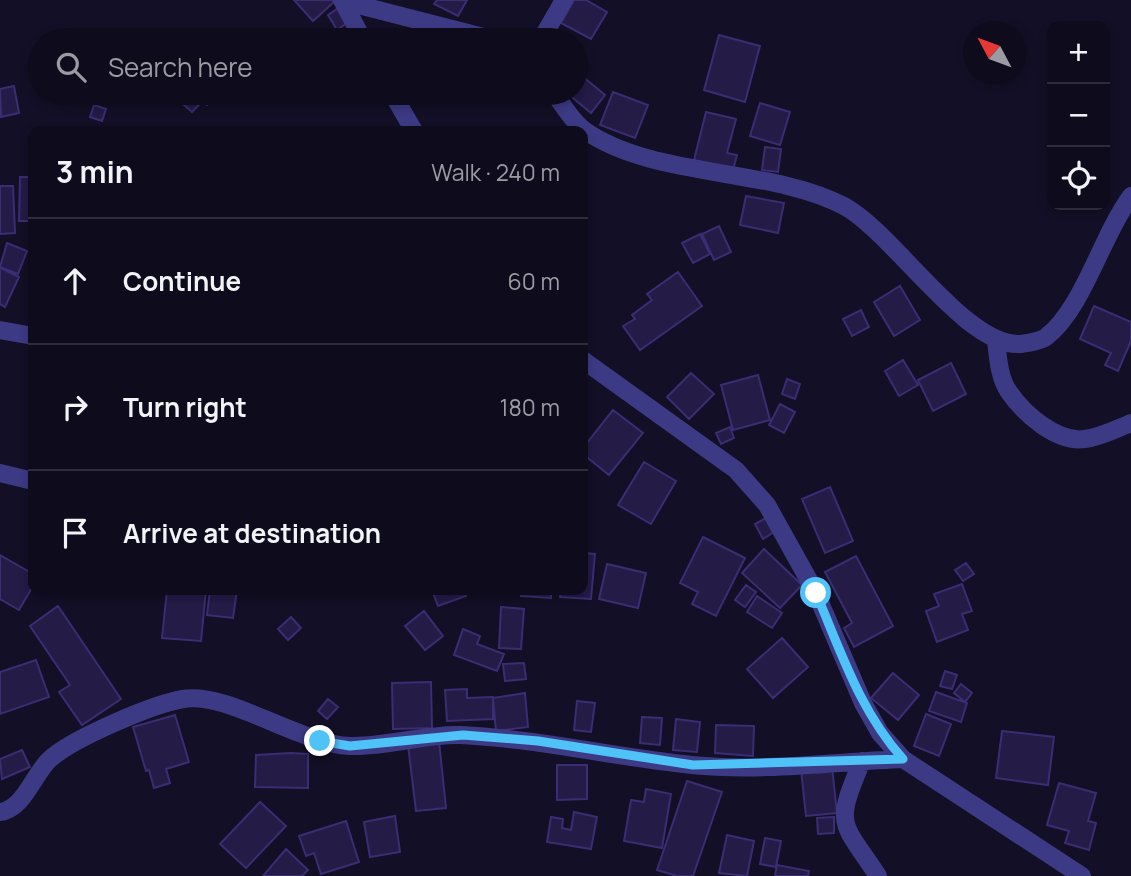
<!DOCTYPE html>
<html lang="en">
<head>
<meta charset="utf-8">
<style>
	body { margin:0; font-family:Manrope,sans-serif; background:#1c1929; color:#f1f3f6 }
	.controls { position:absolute; right:21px; top:21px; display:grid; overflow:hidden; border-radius:14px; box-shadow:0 4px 10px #0003 }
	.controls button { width:63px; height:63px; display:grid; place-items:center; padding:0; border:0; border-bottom:2px solid #2e2b3b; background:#0e0b1c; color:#f1f3f6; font:35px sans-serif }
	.compass { position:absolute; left:963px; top:21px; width:63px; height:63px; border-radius:50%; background:#0e0b1c; box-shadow:0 4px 10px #0003; rotate:311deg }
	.stop { position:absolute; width:21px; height:21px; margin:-16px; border:5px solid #4fc3f7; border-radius:50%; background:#fff }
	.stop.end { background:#4fc3f7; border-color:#fff; box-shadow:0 2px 7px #0008 }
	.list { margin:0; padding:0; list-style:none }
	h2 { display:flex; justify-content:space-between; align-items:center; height:91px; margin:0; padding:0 28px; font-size:30px }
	h2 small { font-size:23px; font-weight:400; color:#9b9ba3 }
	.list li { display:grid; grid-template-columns:46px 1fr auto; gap:21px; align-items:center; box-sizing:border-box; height:126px; padding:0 28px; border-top:2px solid #2e2b3b }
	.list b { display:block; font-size:26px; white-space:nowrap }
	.list em { font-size:23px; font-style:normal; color:#9b9ba3 }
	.icon { flex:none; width:38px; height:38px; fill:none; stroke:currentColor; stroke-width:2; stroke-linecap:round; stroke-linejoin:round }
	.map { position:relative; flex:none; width:1131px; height:876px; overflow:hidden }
	.search { position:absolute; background:#0e0b1c; box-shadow:0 4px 10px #0003; left:28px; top:28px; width:560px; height:77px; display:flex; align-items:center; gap:18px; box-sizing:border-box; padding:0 24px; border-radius:38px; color:#9b9ba3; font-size:26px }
	.panel { position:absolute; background:#0e0b1c; box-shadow:0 4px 10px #0003; left:28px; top:126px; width:560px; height:469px; border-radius:14px }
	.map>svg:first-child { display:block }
	.building { fill:#241b47; stroke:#3b2d73; stroke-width:2 }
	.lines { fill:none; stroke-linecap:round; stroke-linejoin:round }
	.minor { stroke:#3d3a85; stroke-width:18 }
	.route { stroke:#4fc3f7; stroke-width:9 }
</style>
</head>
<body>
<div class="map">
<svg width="1131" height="876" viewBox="0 0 1131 876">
	<rect width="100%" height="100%" fill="#130f26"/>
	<!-- building -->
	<path class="building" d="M294,0H332L334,2L313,21Z
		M437,0H467L458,16L434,4Z
		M574,0H586L607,12L591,39L561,23Z
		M341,6L351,20L337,30L328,15Z
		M719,35L760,46L745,102L704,90Z
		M576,71L605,95L591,113L567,93H576Z
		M14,86L19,113L1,117L0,89Z
		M613,92L648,105L635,138L600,125Z
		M170,93H218L207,105L203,101L192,112Z
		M760,103L790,112L780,145L750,136Z
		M94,105L106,109L102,121L90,117Z
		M706,112L736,119L727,153L737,155L733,170L694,160Z
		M765,147L781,149L778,172L762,170Z
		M20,177H33V221H19Z
		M0,186H13L15,233L0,234Z
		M746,196L784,203L778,233L740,225Z
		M719,226L731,252L714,260L702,234Z
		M700,234L710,254L693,263L682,243Z
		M7,243L27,251L18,274L0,267Z
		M0,268L19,277L5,307L0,304Z
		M678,272L702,306L640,350L623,326L635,319L632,315L652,300L647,294Z
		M900,286L920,320L894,336L874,302Z
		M1094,306L1131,322V341L1118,371L1105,365L1111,353L1080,339Z
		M861,310L869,327L852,336L843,319Z
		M903,360L918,385L899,396L885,371Z
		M951,363L966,394L933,411L918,380Z
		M691,373L714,394L689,419L667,397Z
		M758,375L770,420L733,430L721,385Z
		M787,379L800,384L795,399L782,394Z
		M780,404L795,412L784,433L769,425Z
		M613,410L643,433L609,475L583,454V448Z
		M730,427L734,438L721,444L716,433Z
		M644,462L676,481L651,524L618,505Z
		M830,487L853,541L825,553L802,499Z
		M766,518L774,532L763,539L755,524Z
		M703,537L745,558L716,616L692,604L698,592L680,583Z
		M764,549L802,585L780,608L742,573Z
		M583,553L595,554L591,599L560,597L561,590H583Z
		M0,555L33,574V586L19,610L0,599Z
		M856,556L893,626L854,647L844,628L852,623L825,572Z
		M966,563L974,574L963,581L955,570Z
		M607,564L646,573L638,608L599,599Z
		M962,584L972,611L962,614L968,630L937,642L926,611L939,606L934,594Z
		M746,585L756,592L745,607L735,600Z
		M167,590H206L201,641L162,638Z
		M210,590H237L233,618L207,615Z
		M432,590H464L466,596L438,606Z
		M521,590H551V598L521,596Z
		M757,596L782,613L772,628L747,612Z
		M58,606L121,699L82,725L59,692L70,685L30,626Z
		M501,607L524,609L521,649L499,648Z
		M424,611L443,636L425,650L405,626Z
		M291,617L301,628L288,640L278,629Z
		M463,629L480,636L477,644L504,654L497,671L454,655Z
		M782,638L808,667L773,698L747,669Z
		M36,660L49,697L0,714V672Z
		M524,663L526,679L505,681L503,664Z
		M945,671L957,675L952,689L940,686Z
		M893,673L919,695L898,720L871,698Z
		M431,682L432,728L393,729L392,683Z
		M961,684L972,693L965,702L954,693Z
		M467,689V698L493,697V719L447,721L445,690Z
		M936,692L967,703L961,722L929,711Z
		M525,693L528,727L496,731L493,698Z
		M328,699L338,707L327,719L318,711Z
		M577,701L595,703L591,732L574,730Z
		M926,714L951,724L939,756L914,746Z
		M175,715L189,762L166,769L170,783L154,788L149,770L146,771L133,727Z
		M642,717L662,718L660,745L640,743Z
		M676,719L700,722L697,752L673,750Z
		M716,725L754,726L753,756L715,753Z
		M1002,731L1054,737L1048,785L996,778Z
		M439,741L446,808L416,811L408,745Z
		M22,750L30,767L2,779L0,759Z
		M291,753L308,754V788L255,787L256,755Z
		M557,765H587V799L557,800Z
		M832,767L837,813L806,816L801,770Z
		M687,781L722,792L693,876H677L657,870Z
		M1059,783L1096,793L1088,821L1096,823L1089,850L1065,843L1069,831L1047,825Z
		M646,789L671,794L662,848L624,841L631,800L644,802Z
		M260,802L286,826L246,868L220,844Z
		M574,812L597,817L591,849L547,842L551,817L563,819L562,828L571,830Z
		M395,816L400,852L370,857L364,822Z
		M834,817V833L818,834L817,818Z
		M346,821L359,862L321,874L314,853L306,856L299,836Z
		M727,835L754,841L747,876L719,873Z
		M765,838L781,841L776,867L760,864Z
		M286,849L308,870L302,876H263Z
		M777,865L809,871L808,876H775Z"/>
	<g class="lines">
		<!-- minor -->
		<path class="minor" d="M342,0L363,40
			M343,1L495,40
			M541,40L564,0
			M392,93L414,131
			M554,93C563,105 572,121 584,130C654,179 770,167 844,206C894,233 966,348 1021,344C1028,343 1041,341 1046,337C1083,309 1102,235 1131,196
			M0,330L33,336
			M996,340C998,357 999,378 1009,392C1024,414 1057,443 1085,439C1101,437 1116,429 1131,423
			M583,360L736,470L767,505L816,593L863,703L880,733L903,759L1082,876
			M0,473L33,481
			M862,761C834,827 841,820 878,876
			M0,812C23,810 34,774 49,760C71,739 153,704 183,699C227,691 300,744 350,746C387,747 424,734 461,735C539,739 614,757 692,765C761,772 834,762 903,759"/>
	</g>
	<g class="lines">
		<!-- route -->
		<path class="route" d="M320,741L350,746L463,735L538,741L693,765L903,759C860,711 841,652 816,593"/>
	</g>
</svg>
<div class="controls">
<button>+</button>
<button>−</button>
<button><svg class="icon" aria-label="locate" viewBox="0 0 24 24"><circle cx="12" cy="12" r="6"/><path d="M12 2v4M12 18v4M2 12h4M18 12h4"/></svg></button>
</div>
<svg class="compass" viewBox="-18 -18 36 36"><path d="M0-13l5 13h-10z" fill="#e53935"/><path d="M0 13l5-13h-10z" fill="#9b9ba3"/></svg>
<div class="stop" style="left:816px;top:593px"></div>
<div class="stop end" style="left:320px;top:741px"></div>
<div class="search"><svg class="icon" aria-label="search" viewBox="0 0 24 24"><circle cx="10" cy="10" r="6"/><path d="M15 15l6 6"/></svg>Search here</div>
<section class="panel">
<h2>3 min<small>Walk · 240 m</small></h2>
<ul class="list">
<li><svg class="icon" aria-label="ahead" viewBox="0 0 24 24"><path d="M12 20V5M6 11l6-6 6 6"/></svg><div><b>Continue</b></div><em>60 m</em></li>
<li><svg class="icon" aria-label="right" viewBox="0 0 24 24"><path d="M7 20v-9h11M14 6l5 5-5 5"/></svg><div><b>Turn right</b></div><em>180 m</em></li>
<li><svg class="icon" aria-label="arrive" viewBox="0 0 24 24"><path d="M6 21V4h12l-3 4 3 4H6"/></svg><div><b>Arrive at destination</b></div></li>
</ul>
</section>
</div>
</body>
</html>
